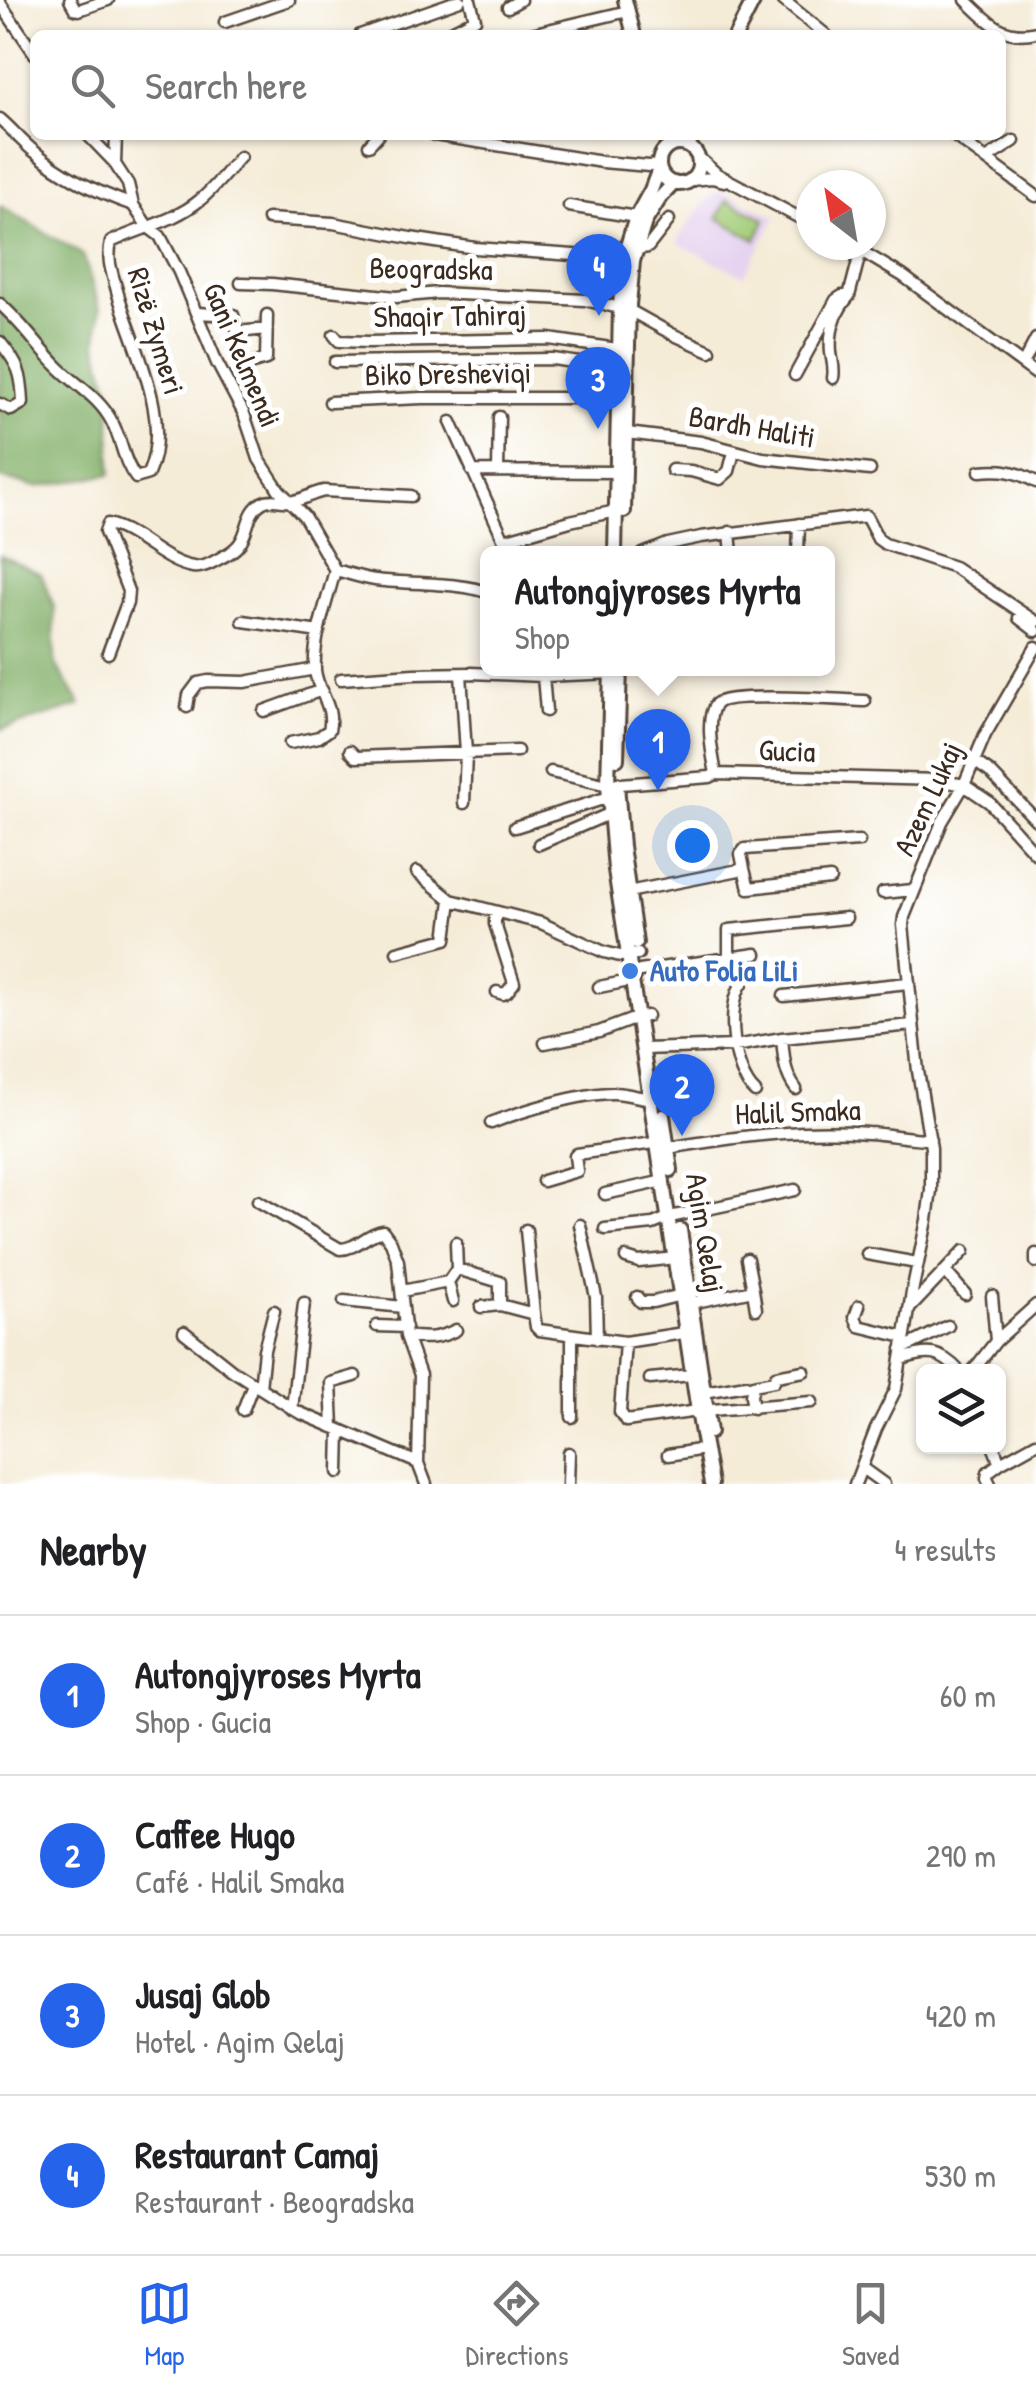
<!DOCTYPE html>
<html lang="en">
<head>
<meta charset="utf-8">
<style>
	body { margin:0; font-family:"Patrick Hand",sans-serif; background:#f2f2f2; color:#202124 }
	.controls { position:absolute; right:30px; bottom:30px; display:grid; overflow:hidden; border-radius:15px; box-shadow:0 2px 8px #0004 }
	.controls button { width:90px; height:90px; display:grid; place-items:center; padding:0; border:0; border-bottom:2px solid #e0e0e0; background:#fff; color:#202124; font:50px sans-serif }
	.compass { position:absolute; left:796px; top:170px; width:90px; height:90px; border-radius:50%; background:#fff; box-shadow:0 2px 8px #0004; rotate:329deg }
	.you { position:absolute; left:692px; top:845px; width:35px; height:35px; margin:-25px; border:8px solid #fff; border-radius:50%; background:#1a73e8; box-shadow:0 0 0 15px #1a73e833 }
	.badge { display:grid; place-items:center; width:65px; height:65px; border-radius:50%; background:#2563eb; color:#fff; font-size:32px; font-weight:700 }
	.pin { position:absolute; translate:-50% -82px; filter:drop-shadow(0 2px 5px #0008) }
	.pin::after { content:''; position:absolute; top:52px; width:35px; height:30px; background:inherit; clip-path:polygon(0 0,100% 0,50% 100%) }
	.popup { position:absolute; left:480px; top:546px; width:355px; height:130px; box-sizing:border-box; display:grid; place-content:center; border-radius:15px; background:#fff; filter:drop-shadow(0 2px 8px #0005); font-size:32px; white-space:nowrap; color:#757577 }
	.popup b { font-size:38px; color:#202124 }
	.popup::after { content:''; position:absolute; left:50%; top:100%; margin-left:-20px; border:20px solid transparent; border-top-color:#fff }
	.list { margin:0; padding:0; list-style:none }
	h2 { display:flex; justify-content:space-between; align-items:center; height:130px; margin:0; padding:0 40px; font-size:42px }
	h2 small { font-size:32px; font-weight:400; color:#757577 }
	.list li { display:grid; grid-template-columns:65px 1fr auto; gap:30px; align-items:center; box-sizing:border-box; height:160px; padding:0 40px; border-top:2px solid #e0e0e0 }
	.list b { display:block; font-size:38px; white-space:nowrap }
	.list p { margin:0; font-size:32px; white-space:nowrap; color:#757577 }
	.list em { font-size:32px; font-style:normal; color:#757577 }
	.icon { flex:none; width:55px; height:55px; fill:none; stroke:currentColor; stroke-width:2; stroke-linecap:round; stroke-linejoin:round }
	.map { position:relative; flex:none; width:1036px; height:1484px; overflow:hidden }
	.search { position:absolute; background:#fff; box-shadow:0 2px 8px #0004; left:30px; right:30px; top:30px; height:110px; display:flex; align-items:center; gap:25px; box-sizing:border-box; padding:0 35px; border-radius:15px; color:#757577; font-size:38px }
	.sheet { height:770px; background:#fff }
	nav { display:flex; justify-content:space-around; align-items:center; box-sizing:border-box; height:140px; border-top:2px solid #e0e0e0; background:#fff; font-size:28px; color:#757577 }
	nav a { display:grid; justify-items:center; gap:5px }
	nav .on { color:#2563eb }
	.map>svg:first-child { display:block }
	.built { fill:#e6d3f0 }
	.green { fill:#a5ce7a; stroke:#707c4c; stroke-width:2.5 }
	.forest { fill:#84b16a; stroke:#606e44; stroke-width:2.5 }
	.lines { fill:none; stroke-linecap:round; stroke-linejoin:round }
	.minor-casing { stroke:#57473a; stroke-width:15 }
	.major-casing { stroke:#57473a; stroke-width:18 }
	.minor { stroke:#fff; stroke-width:10 }
	.major { stroke:#fff; stroke-width:12 }
	.shop-dot { fill:#3f7fe0; stroke:#fff; stroke-width:4 }
	.labels { text-anchor:middle; stroke-width:10; stroke-linejoin:round; paint-order:stroke }
	.street-label { font-size:30px; fill:#3b2a1e; stroke:#fff }
	.shop-label { font-size:30px; font-weight:bold; fill:#366cbe; stroke:#fff; text-anchor:start }
</style>
</head>
<body>
<div class="map">
<svg width="1036" height="1484" viewBox="0 0 1036 1484">
	<rect width="100%" height="100%" fill="#fff"/>
	<filter id="ink" filterUnits="userSpaceOnUse"><feTurbulence type="fractalNoise" baseFrequency=".01" numOctaves="2"/><feDisplacementMap in="SourceGraphic" scale="20" xChannelSelector="R" yChannelSelector="G"/><feConvolveMatrix kernelMatrix="1 2 1 2 8 2 1 2 1" color-interpolation-filters="sRGB"/></filter>
	<filter id="wash" filterUnits="userSpaceOnUse"><feTurbulence type="fractalNoise" baseFrequency=".0048" numOctaves="4" result="noise"/><feDisplacementMap in="SourceGraphic" scale="40" xChannelSelector="R" yChannelSelector="G"/><feGaussianBlur stdDeviation="2.25" result="paint"/><feColorMatrix in="noise" values="0 0 0 0 0 0 0 0 0 0 0 0 0 0 0 0 0 1.4 0 .05"/><feComposite in="paint" operator="in"/></filter>
	<g filter="url(#wash)">
		<rect width="100%" height="100%" fill="#f5ecd8"/>
		<!-- built -->
		<path class="built" d="M721,191L776,217L744,276L679,244V237L710,196Z"/>
		<!-- green -->
		<path class="green" d="M727,200L765,219L756,240L718,218Z"/>
		<!-- forest -->
		<path class="forest" d="M0,206L83,255L100,309L97,344L110,393L111,474L37,487L0,478Z
			M0,555L41,574L54,607L55,663L81,705L0,730Z"/>
	</g>
	<g filter="url(#ink)">
		<g class="lines">
			<!-- minor casing -->
			<g class="minor-casing">
				<path id="minor" d="M70,0L75,9L79,10L108,0
					M783,0L826,35
					M966,0C988,21 1003,40 1036,32
					M0,3L35,54
					M508,7L520,0
					M225,22L289,0
					M531,34L628,11
					M360,35L460,0
					M444,35L475,19L470,0
					M0,119C12,129 22,142 35,152C63,176 98,193 133,205
					M88,135L115,163
					M116,135L115,164L128,184L133,205L148,227L160,236L179,272L217,363L244,414L259,459L279,490L304,516L335,570C348,573 361,578 375,580C403,584 466,582 488,593
					M434,135L602,162L649,166L659,165
					M953,135L986,159L1014,141
					M369,145L378,135
					M698,157L717,174L811,224
					M986,159L1036,196
					M691,180L712,178L724,181
					M569,206L636,217
					M268,219L333,223L410,238L475,248L629,259
					M851,245L903,276L1036,374
					M636,249L648,247L669,220
					M241,283L272,284L396,297L438,293L585,300L629,310L672,334L710,351
					M0,304C22,323 38,347 58,367C76,385 100,398 112,422C122,440 123,462 136,478L148,474C174,416 131,344 116,287C111,269 107,260 111,242C140,228 175,221 200,200C215,188 227,171 240,157
					M197,313L233,315L238,332L267,329
					M334,335L339,341L369,342L549,339L624,350
					M0,342C19,365 22,374 23,403L11,410L0,404
					M335,362L553,359L606,367H623
					M1023,364L1036,339
					M246,365L266,359L267,315
					M795,375L836,300L842,296H849L861,250
					M833,378C835,367 832,362 831,352C829,330 835,312 849,296
					M330,402L422,398H624
					M451,422L504,540L570,521L616,511
					M627,433L701,442L763,458L870,470
					M672,470L691,471L720,479L729,471L734,452
					M472,471L621,472
					M498,471L499,417
					M980,471C1003,469 1016,471 1036,482
					M730,532L732,554
					M643,554L668,544L701,537L866,516L878,539L885,544L954,567L1036,622
					M798,554L799,524
					M1019,618L1036,631
					M243,621L319,632
					M108,653L127,603L128,591L105,532L108,524C137,531 164,563 193,567C201,568 208,565 215,561C224,556 234,552 240,543C249,530 247,511 263,502C273,497 284,503 294,501C304,499 313,493 324,491L411,496
					M461,674L466,753L464,803
					M543,676L546,711
					M341,679L414,674L471,673L543,676L615,673
					M187,707L189,695L198,683L208,681L245,682L315,669
					M264,711L322,690
					M290,743L319,737L329,730C335,706 317,692 315,670C313,636 327,603 335,570
					M350,751L356,757L517,751
					M974,761L990,772L1036,820
					M551,772L608,785L710,777L716,774L939,780L964,785L989,802L1036,854
					M716,774C713,757 704,718 716,704C726,692 843,700 865,701
					M515,827L609,797
					M539,844L616,811
					M744,869L749,888L830,879
					M417,872L451,900L541,923L604,952L620,956L638,954
					M623,893L744,869L741,854L745,849L859,841
					M883,893L913,890
					M495,912V924L514,983L507,992L503,994L497,992
					M397,952L446,939L451,900
					M729,956V930L846,918
					M640,971L756,954
					M743,982C725,1005 733,1073 755,1092
					M599,987L634,980
					M784,996L908,983
					M782,1038C784,1058 784,1073 796,1089
					M545,1043L599,1032L639,1017L647,1016
					M644,1049L735,1046L782,1038L912,1025
					M491,1123C521,1111 581,1093 613,1093C629,1093 644,1100 660,1099
					M668,1148C733,1137 801,1128 868,1133C889,1134 909,1139 930,1139
					M543,1181L577,1171L575,1156L577,1154L661,1142
					M605,1194L664,1181
					M258,1201L340,1249C357,1249 367,1233 383,1231L391,1242L398,1261L406,1336L420,1375L418,1463L426,1484
					M580,1225L596,1297L597,1339
					M605,1229L653,1224L670,1217L795,1190
					M526,1230L534,1314L536,1327L539,1330L625,1342L690,1332
					M456,1243L457,1269
					M867,1254L917,1263
					M1036,1254V1262
					M626,1258L639,1262L675,1258
					M747,1259L753,1290
					M945,1271L965,1294
					M448,1282L457,1269L500,1282V1305
					M448,1282L453,1301
					M402,1291L448,1282
					M992,1296L996,1341
					M637,1297L641,1302H653L681,1295
					M344,1301L403,1307
					M691,1303L753,1290L756,1309
					M859,1306L855,1317L859,1326L904,1337
					M481,1307L500,1305L534,1314
					M909,1309L964,1251
					M377,1326L406,1327
					M184,1332L232,1370L298,1412L418,1463
					M406,1336C427,1339 438,1339 456,1330
					M625,1342L620,1412L626,1421L698,1411L812,1402
					M902,1349L948,1326
					M902,1359C929,1350 941,1351 960,1372
					M972,1372L996,1341L1036,1305
					M650,1379L692,1375
					M260,1388L264,1350L274,1311
					M704,1392L746,1385
					M753,1408L751,1396L753,1385L774,1381L776,1376L804,1371
					M292,1409L304,1303
					M243,1410L253,1384
					M572,1417V1335
					M333,1427L331,1383L355,1376
					M668,1455L704,1449
					M1000,1463L1036,1443
					M862,1468L884,1484
					M339,1472L340,1430
					M568,1484L569,1453
					M855,1484L876,1429L896,1389L912,1292L927,1220L931,1190V1148L918,1071L903,925L904,917L942,822L964,785L985,735L1036,647
					M990,1484L987,1478L988,1472L1000,1463L993,1446"/>
			</g>
			<!-- major casing -->
			<g class="major-casing">
				<path id="major" d="M625,0L634,35
					M736,35L754,0
					M659 164a20 20 0 1 1 40 0a20 20 0 1 1-40 0Z
					M624,511L629,305L633,261L645,222L660,198L674,183
					M615,554L620,307L623,259L636,217L651,190L659,169
					M611,668L608,785L615,870L698,1411L711,1484
					M617,759L620,668
					M617,784L622,846L636,943
					M663,1116L671,1170
					M680,1230L710,1432"/>
			</g>
			<!-- minor -->
			<use href="#minor" class="minor"/>
			<!-- major -->
			<use href="#major" class="major"/>
		</g>
	</g>
	<!-- markers -->
	<circle class="shop-dot" cx="630" cy="971" r="10"/>
	<g class="labels">
		<!-- street labels -->
		<g class="street-label">
			<text transform="translate(431 269) rotate(1)" y="10">Beogradska</text>
			<text transform="translate(450 316) rotate(-1)" y="10">Shaqir Tahiraj</text>
			<text transform="translate(156 331) rotate(73)" y="10">Rizë Zymeri</text>
			<text transform="translate(242 355) rotate(67)" y="10">Gani Kelmendi</text>
			<text transform="translate(448 374) rotate(-1)" y="10">Biko Dresheviqi</text>
			<text transform="translate(752 427) rotate(10)" y="10">Bardh Haliti</text>
			<text transform="translate(787 751) rotate(2)" y="10">Gucia</text>
			<text transform="translate(928 799) rotate(-65)" y="10">Azem Lukaj</text>
			<text transform="translate(798 1112) rotate(-2)" y="10">Halil Smaka</text>
			<text transform="translate(705 1233) rotate(81)" y="10">Agim Qelaj</text>
		</g>
		<!-- shop labels -->
		<g class="shop-label">
			<text x="650" y="981">Auto Folia LiLi</text>
		</g>
	</g>
</svg>
<div class="controls">
<button><svg class="icon" aria-label="layers" viewBox="0 0 24 24"><path d="M12 4l9 5-9 5-9-5zM3 14l9 5 9-5"/></svg></button>
</div>
<svg class="compass" viewBox="-18 -18 36 36"><path d="M0-13l5 13h-10z" fill="#e53935"/><path d="M0 13l5-13h-10z" fill="#757577"/></svg>
<div class="you"></div>
<div class="pin badge" style="left:658px;top:791px">1</div>
<div class="popup"><b>Autongjyroses Myrta</b>Shop</div>
<div class="pin badge" style="left:682px;top:1136px">2</div>
<div class="pin badge" style="left:598px;top:429px">3</div>
<div class="pin badge" style="left:599px;top:316px">4</div>
<div class="search"><svg class="icon" aria-label="search" viewBox="0 0 24 24"><circle cx="10" cy="10" r="6"/><path d="M15 15l6 6"/></svg>Search here</div>
</div>
<section class="sheet">
<h2>Nearby<small>4 results</small></h2>
<ul class="list">
<li><span class="badge">1</span><div><b>Autongjyroses Myrta</b><p>Shop · Gucia</p></div><em>60 m</em></li>
<li><span class="badge">2</span><div><b>Caffee Hugo</b><p>Café · Halil Smaka</p></div><em>290 m</em></li>
<li><span class="badge">3</span><div><b>Jusaj Glob</b><p>Hotel · Agim Qelaj</p></div><em>420 m</em></li>
<li><span class="badge">4</span><div><b>Restaurant Camaj</b><p>Restaurant · Beogradska</p></div><em>530 m</em></li>
</ul>
</section>
<nav>
<a class="on"><svg class="icon" aria-label="map" viewBox="0 0 24 24"><path d="M3 6l6-2 6 2 6-2v14l-6 2-6-2-6 2zM9 4v14M15 6v14"/></svg>Map</a>
<a><svg class="icon" aria-label="directions" viewBox="0 0 24 24"><path d="M12 3l9 9-9 9-9-9zM9 14v-3h6M13 9l2 2-2 2"/></svg>Directions</a>
<a><svg class="icon" aria-label="saved" viewBox="0 0 24 24"><path d="M7 4h10v16l-5-4-5 4z"/></svg>Saved</a>
</nav>
</body>
</html>
